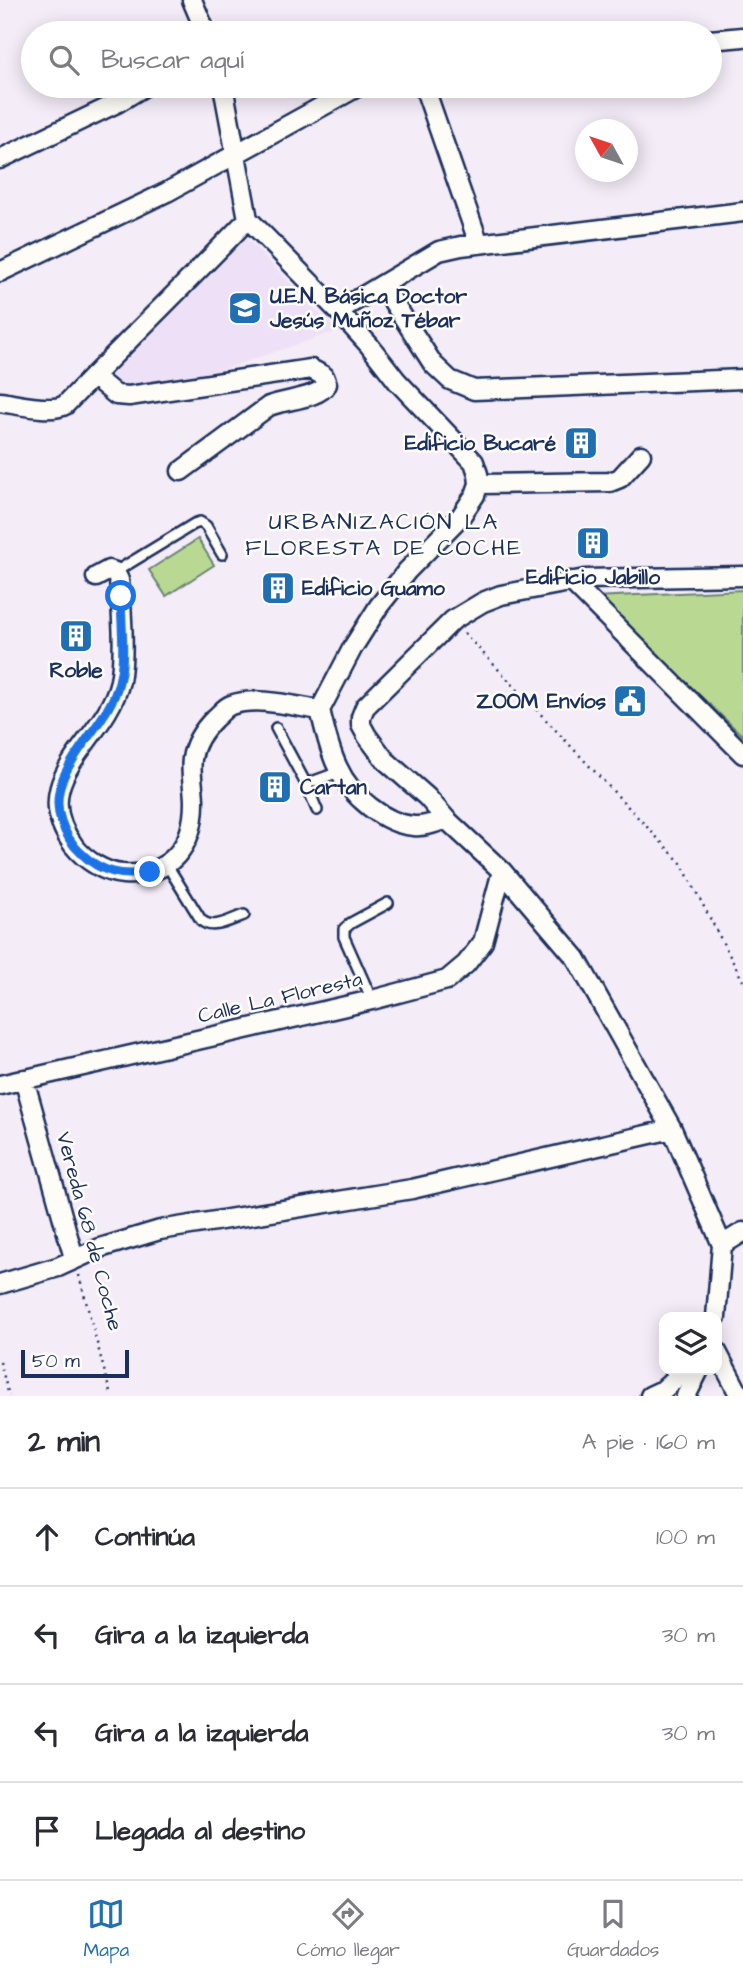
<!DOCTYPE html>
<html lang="es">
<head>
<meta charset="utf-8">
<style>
	body { margin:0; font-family:"Architects Daughter",sans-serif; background:#f2f2f3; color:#2b2b33 }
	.controls { position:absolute; right:21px; bottom:21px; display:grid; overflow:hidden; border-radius:14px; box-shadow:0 4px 18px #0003 }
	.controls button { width:63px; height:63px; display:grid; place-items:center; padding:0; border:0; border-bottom:2px solid #e1e1e2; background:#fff; color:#2b2b33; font:35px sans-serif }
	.compass { position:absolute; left:575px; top:119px; width:63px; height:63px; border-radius:50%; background:#fff; box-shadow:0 4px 18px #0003; rotate:310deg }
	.scale { position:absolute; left:21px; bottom:18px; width:108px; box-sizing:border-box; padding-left:7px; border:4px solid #1b2f5e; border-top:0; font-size:19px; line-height:24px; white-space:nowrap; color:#1b2f5e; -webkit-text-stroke:5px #fdfcf7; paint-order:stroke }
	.stop { position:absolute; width:21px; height:21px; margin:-16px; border:5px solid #1a73e8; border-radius:50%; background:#fff }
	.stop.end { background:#1a73e8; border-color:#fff; box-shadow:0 2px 7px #0008 }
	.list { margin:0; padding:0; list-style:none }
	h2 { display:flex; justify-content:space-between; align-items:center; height:91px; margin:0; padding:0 28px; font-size:30px }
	h2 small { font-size:23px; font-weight:400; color:#7c7c81 }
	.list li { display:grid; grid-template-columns:46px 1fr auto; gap:21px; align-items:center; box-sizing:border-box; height:98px; padding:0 28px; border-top:2px solid #e1e1e2 }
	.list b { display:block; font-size:26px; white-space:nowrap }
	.list em { font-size:23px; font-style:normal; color:#7c7c81 }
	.icon { flex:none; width:38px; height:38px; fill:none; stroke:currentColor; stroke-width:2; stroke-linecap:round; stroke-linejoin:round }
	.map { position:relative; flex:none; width:743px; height:1396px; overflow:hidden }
	.search { position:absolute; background:#fff; box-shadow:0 4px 18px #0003; left:21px; right:21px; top:21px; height:77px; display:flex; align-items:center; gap:18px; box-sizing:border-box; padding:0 24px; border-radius:38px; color:#7c7c81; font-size:26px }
	.sheet { height:483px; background:#fff }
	nav { display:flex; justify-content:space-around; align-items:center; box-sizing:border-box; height:98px; border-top:2px solid #e1e1e2; background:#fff; font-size:19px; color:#7c7c81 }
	nav a { display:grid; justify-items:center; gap:4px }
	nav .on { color:#1f6fb2 }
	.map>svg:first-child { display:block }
	.built { fill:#eee1f7 }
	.green { fill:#b9d992; stroke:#6a8478; stroke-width:2 }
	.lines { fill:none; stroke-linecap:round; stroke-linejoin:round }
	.service-casing { stroke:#1b2f5e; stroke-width:14 }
	.minor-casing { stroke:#1b2f5e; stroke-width:23 }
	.path { stroke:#1b2f5e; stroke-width:2.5; stroke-dasharray:2 5; stroke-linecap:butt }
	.service { stroke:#fdfcf7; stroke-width:9 }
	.minor { stroke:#fdfcf7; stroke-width:18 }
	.route { stroke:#1a73e8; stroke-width:9 }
	.labels { text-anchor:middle; stroke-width:5; stroke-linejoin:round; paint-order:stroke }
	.poi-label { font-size:21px; font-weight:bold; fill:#1b2f5e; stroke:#fdfcf7; text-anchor:start }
	.street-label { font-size:21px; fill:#1b2f5e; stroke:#fdfcf7 }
	.neighbourhood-label { font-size:23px; letter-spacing:2px; fill:#1b2f5e; stroke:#fdfcf7 }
</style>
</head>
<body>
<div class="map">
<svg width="743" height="1396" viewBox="0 0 743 1396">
	<rect width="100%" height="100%" fill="#f4ecf7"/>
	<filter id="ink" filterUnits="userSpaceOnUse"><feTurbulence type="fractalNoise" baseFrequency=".0143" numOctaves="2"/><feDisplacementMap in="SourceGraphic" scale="14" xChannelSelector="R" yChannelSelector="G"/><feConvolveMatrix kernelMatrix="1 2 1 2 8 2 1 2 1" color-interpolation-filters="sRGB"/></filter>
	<g filter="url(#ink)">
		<!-- built -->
		<path class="built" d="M245,237L337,331L224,369L123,388L109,376Z"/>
		<!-- green -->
		<path class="green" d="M198,539L214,565L166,596L149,570Z
			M743,590V736L595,597Z"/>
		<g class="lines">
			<!-- service casing -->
			<g class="service-casing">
				<path id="service" d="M115,572L194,524L200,522L206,526L222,554
					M276,728L306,784
					M317,810L306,784L339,772
					M167,865L201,920C212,931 230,920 244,915
					M372,1000L344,937V929L351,923L388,903"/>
			</g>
			<!-- minor casing -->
			<g class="minor-casing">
				<path id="minor" d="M192,0L206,33
					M710,40L743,37
					M223,86L248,219L338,311L369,345L397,381L474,462L478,474L479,484L475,495L461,516L407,571L379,606L353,647L320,710C325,730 329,750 338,768C350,795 384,824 414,826C425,827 435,823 446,819
					M424,86L479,244
					M0,159L117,103L145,86
					M0,272L167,192L359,86
					M383,286L433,364L450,380L474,390L743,379
					M338,311L439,251L461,246L743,212
					M93,376L116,395L129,396L311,369L324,376L327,384C318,399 286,399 269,406L181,471
					M0,402C16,404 51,413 65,405C125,343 188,282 248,219
					M479,484L610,482L620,478L641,455
					M96,577L109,570L115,572L119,580C122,607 125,655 120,681C106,742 23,778 74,846C85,860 105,873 123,874C170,877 194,846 194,802C194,788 190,773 192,759C194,744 204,729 215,718C220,714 225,707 231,705C257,696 293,706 320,710
					M571,581L743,754
					M24,1079L74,1258
					M0,1085L372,1000L447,980L466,964L483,942L502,871
					M722,1245L743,1232
					M0,1284L58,1267L100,1248L160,1230L412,1189L672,1129
					M716,1317L722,1245L672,1129L576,958L502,871L446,819L427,797L385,760L367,736L361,725V717L365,707L453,620L483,602L501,595L585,579L743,576
					M717,1352L740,1396
					M650,1396L663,1390L685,1370
					M686,1396L699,1370"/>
			</g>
			<!-- path -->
			<path class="path" d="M464,633L681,863L743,981
				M79,1275L111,1396
				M0,1362L9,1396"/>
			<!-- service -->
			<use href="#service" class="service"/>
			<!-- minor -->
			<use href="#minor" class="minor"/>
		</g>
	</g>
	<g class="lines" filter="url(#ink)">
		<!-- route -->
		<path class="route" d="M121,596C121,624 126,655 119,682C108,730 43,769 61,821C65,833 71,844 81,853C101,873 123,877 150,872"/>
	</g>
	<!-- icons -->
	<defs>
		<g id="school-square" transform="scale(1.75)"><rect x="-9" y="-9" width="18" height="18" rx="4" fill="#1f6fb2" stroke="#fdfcf7"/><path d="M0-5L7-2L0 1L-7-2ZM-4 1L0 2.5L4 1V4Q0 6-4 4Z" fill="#fff"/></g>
		<g id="building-square" transform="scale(1.75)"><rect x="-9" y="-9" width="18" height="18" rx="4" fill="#1f6fb2" stroke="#fdfcf7"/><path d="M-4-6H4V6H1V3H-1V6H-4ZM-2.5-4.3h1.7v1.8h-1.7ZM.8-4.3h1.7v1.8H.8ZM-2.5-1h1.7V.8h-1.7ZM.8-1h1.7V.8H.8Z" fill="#fff"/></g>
		<g id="civic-square" transform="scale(1.75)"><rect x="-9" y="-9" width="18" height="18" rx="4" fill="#1f6fb2" stroke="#fdfcf7"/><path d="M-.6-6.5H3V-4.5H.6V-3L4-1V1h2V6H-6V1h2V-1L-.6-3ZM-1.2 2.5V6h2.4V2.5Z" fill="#fff"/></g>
	</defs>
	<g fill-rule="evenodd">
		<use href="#school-square" x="245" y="308"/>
		<use href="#building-square" x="581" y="443"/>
		<use href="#building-square" x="593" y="543"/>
		<use href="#building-square" x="278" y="588"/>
		<use href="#building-square" x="76" y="636"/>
		<use href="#civic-square" x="630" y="701"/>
		<use href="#building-square" x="275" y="787"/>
	</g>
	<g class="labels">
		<!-- poi labels -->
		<g class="poi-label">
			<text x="270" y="303">U.E.N. Básica Doctor<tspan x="270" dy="24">Jesús Muñoz Tébar</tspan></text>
			<text x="556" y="450" text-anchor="end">Edificio Bucaré</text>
			<text x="593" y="584" text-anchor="middle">Edificio Jabillo</text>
			<text x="302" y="595">Edificio Guamo</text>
			<text x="76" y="677" text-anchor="middle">Roble</text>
			<text x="606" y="708" text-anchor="end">ZOOM Envíos</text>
			<text x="300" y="794">Cartan</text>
		</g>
		<!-- street labels -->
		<g class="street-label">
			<text transform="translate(280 997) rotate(-13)" y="7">Calle La Floresta</text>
			<text transform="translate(90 1231) rotate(75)" y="7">Vereda 68 de Coche</text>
		</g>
		<!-- neighbourhood labels -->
		<g class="neighbourhood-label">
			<text x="384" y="529">URBANIZACIÓN LA<tspan x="384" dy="26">FLORESTA DE COCHE</tspan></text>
		</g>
	</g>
</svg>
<div class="controls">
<button><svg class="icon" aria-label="layers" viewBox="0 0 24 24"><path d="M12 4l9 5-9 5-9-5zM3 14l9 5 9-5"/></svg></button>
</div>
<svg class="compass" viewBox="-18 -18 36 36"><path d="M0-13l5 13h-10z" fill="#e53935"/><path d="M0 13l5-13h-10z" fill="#7c7c81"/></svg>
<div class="scale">50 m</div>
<div class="stop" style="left:121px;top:596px"></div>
<div class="stop end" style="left:150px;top:872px"></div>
<div class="search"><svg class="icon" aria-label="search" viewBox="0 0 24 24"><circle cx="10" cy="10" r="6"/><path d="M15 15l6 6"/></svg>Buscar aquí</div>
</div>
<section class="sheet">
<h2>2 min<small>A pie · 160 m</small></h2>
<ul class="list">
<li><svg class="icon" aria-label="ahead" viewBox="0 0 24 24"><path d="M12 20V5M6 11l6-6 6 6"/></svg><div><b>Continúa</b></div><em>100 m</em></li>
<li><svg class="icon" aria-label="left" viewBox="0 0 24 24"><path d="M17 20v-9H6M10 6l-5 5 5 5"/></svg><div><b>Gira a la izquierda</b></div><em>30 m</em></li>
<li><svg class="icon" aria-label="left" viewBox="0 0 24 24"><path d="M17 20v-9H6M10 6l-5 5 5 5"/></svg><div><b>Gira a la izquierda</b></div><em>30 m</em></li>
<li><svg class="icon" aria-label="arrive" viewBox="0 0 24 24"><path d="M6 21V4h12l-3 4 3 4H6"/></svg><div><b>Llegada al destino</b></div></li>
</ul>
</section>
<nav>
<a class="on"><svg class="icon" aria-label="map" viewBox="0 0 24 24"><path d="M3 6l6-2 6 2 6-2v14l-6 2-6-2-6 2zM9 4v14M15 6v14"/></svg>Mapa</a>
<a><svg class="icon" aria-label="directions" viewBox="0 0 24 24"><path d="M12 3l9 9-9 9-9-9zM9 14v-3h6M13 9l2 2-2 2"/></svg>Cómo llegar</a>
<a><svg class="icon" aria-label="saved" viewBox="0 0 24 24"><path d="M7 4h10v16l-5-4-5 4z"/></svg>Guardados</a>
</nav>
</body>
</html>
